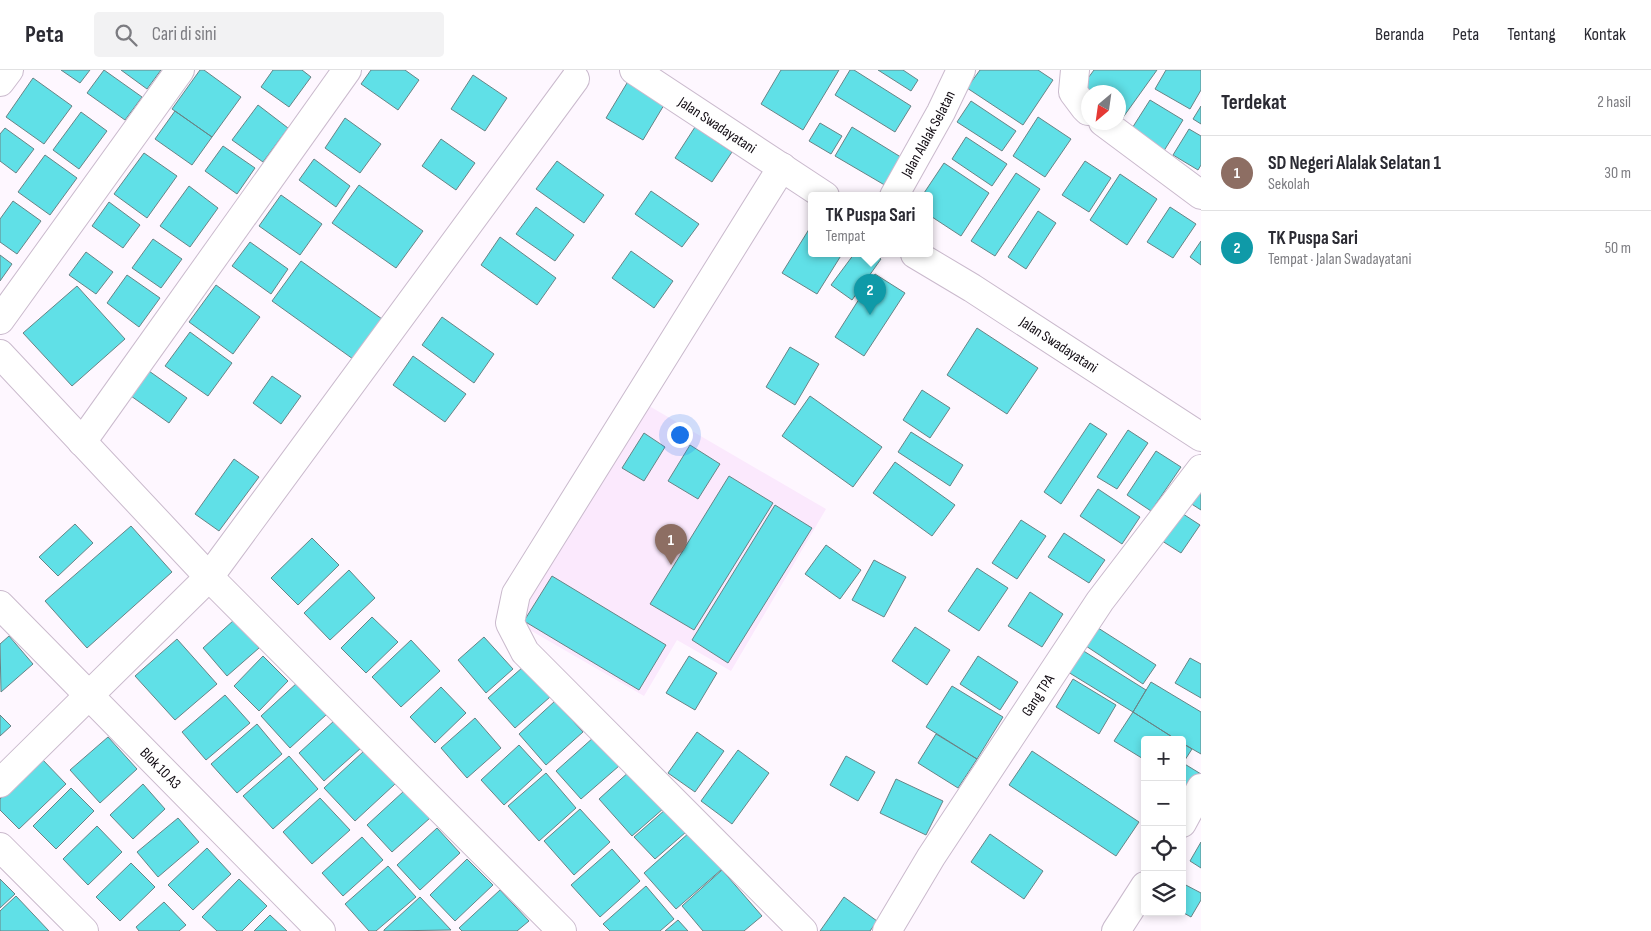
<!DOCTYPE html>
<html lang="id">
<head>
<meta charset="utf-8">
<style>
	body { margin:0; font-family:"Sofia Sans Condensed",sans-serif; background:#f2f2f3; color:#2b2b33 }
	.controls { position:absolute; right:15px; bottom:15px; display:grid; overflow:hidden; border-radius:5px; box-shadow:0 2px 8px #0003 }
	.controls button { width:45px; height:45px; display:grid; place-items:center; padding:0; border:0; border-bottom:1px solid #e1e1e2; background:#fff; color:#2b2b33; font:25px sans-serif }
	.compass { position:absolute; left:1081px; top:15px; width:45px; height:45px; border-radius:50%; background:#fff; box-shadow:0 2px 8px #0003; rotate:209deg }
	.you { position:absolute; left:679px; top:364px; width:18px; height:18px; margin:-12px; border:4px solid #fff; border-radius:50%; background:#1a73e8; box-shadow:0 0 0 8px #1a73e833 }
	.badge { display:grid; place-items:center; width:32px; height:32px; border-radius:50%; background:#0f766e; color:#fff; font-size:16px; font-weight:700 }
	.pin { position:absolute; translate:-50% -41px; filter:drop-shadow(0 1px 2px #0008) }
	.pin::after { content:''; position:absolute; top:26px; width:18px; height:15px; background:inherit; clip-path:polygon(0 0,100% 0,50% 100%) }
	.popup { position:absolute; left:808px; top:122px; width:125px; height:65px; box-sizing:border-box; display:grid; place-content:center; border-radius:5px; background:#fff; filter:drop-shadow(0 1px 4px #0005); font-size:16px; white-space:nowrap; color:#7c7c81 }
	.popup b { font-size:19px; color:#2b2b33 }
	.popup::after { content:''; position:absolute; left:50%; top:100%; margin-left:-10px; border:10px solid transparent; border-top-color:#fff }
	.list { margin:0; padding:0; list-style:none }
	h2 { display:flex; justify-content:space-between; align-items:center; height:65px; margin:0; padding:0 20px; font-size:21px }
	h2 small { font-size:16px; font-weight:400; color:#7c7c81 }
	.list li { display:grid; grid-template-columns:32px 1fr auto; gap:15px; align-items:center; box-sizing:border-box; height:75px; padding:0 20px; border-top:1px solid #e1e1e2 }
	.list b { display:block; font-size:19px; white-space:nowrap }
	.list p { margin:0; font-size:16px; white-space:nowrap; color:#7c7c81 }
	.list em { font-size:16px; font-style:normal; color:#7c7c81 }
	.icon { flex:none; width:28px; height:28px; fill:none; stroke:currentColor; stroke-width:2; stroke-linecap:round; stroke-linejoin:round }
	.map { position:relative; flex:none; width:1201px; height:861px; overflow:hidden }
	header { display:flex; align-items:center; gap:30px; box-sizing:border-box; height:70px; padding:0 25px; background:#fff; border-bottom:1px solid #e1e1e2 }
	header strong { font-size:24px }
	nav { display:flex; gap:28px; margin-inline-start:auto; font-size:18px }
	.search { width:350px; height:45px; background:#f2f2f3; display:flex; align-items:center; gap:12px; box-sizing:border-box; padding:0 18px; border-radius:5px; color:#7c7c81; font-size:19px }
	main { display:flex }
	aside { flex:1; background:#fff }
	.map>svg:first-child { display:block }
	.built { fill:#fbe9fd }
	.building { fill:#60e0e7; stroke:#688385 }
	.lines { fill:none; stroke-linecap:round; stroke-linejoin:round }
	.minor-casing { stroke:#cabacd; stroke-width:30 }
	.minor { stroke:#fff; stroke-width:28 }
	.labels { text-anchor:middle; stroke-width:4; stroke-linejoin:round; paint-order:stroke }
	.street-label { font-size:15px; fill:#100a11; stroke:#fef7ff }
</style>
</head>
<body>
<header>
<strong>Peta</strong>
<div class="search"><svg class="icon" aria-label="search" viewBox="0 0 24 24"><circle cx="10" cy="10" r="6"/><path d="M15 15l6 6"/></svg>Cari di sini</div>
<nav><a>Beranda</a><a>Peta</a><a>Tentang</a><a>Kontak</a></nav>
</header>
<main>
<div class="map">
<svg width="1201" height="861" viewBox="0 0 1201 861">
	<rect width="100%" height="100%" fill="#fef7ff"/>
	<!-- built -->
	<path class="built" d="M644,333L826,439L731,601L677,570L644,626L516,552Z"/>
	<!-- building -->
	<path class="building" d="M61,0H90L80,13Z
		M104,0L142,27L125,50L87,23Z
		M121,0H161L147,19Z
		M200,0H204L241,27L212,67L172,39Z
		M273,0H302L311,7L289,37L261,17Z
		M371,0H405L419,10L398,40L361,14Z
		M781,0H839L803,60L761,34Z
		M850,0H854L911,36L895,62L835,25Z
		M878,0H903L918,10L911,21Z
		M980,0H1038L1053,10L1023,55L967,18Z
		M1094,0H1157L1119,53L1118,22L1077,23Z
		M1166,0H1201V20L1190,39L1155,19Z
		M473,5L507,28L485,61L451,39Z
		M33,8L72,36L44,74L6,47Z
		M630,8L667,30L643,70L606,48Z
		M1150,30L1183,50L1162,84L1129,63Z
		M971,31L1016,61L1002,81L957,52Z
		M258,35L288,58L263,92L232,70Z
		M1201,36V54L1193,49Z
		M175,41L212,67L192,95L155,69Z
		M81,42L107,61L79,99L53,80Z
		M1038,47L1071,69L1045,107L1013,86Z
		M345,48L381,74L360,103L325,78Z
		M820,53L842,66L831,84L809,71Z
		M695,57L732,82L712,112L675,88Z
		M852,57L904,89L888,117L835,86Z
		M5,58L34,79L16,103L0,91V64Z
		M1189,59L1201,66V95L1198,100L1173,85Z
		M966,67L1007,94L992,116L952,89Z
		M441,69L475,93L456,120L422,96Z
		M223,76L255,98L237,124L205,101Z
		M144,83L177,106L147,148L114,124Z
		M45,85L77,108L50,145L18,122Z
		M314,89L350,116L336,137L299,110Z
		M557,91L604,125L584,153L536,119Z
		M1085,91L1111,108L1089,142L1062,125Z
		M944,93L989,123L961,166L929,145V126H922Z
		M1016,103L1040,119L995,186L971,171Z
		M1120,104L1157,129L1127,175L1090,150Z
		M359,115L423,161L396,198L332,153Z
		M189,116L218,138L190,177L160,156Z
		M651,121L699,154L682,177L635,144Z
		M281,125L322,154L300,185L259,156Z
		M13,131L41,151L17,184L0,172V149Z
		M109,132L140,155L123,178L92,156Z
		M536,137L574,165L555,191L516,164Z
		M1170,137L1196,154L1173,188L1147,172Z
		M1038,141L1056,153L1026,199L1008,187Z
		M811,156V184H842L817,224L782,203Z
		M500,167L556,208L537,235L481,195Z
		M153,169L182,189L161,218L132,198Z
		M1201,171V195L1190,187Z
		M250,172L288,199L271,224L232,196Z
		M631,181L673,211L654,238L612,208Z
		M86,182L113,202L96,224L69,205Z
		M854,184H874L881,189L852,230L831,215Z
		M0,185L12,194L0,211Z
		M301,191L382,249L353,289L272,231Z
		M875,204L905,223L864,286L835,267Z
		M127,205L160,228L139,257L107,233Z
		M216,215L260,247L233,284L189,252Z
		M77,216L125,269L72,316L23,263Z
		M442,247L494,284L474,313L422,275Z
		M977,258L1038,298L1007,344L947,305Z
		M190,262L232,293L208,326L165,296Z
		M790,277L819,294L795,335L766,317Z
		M413,286L466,324L445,352L393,315Z
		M149,301L187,328L169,353L131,326Z
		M272,306L301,326L281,354L253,333Z
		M922,320L950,338L930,368L903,350Z
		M810,326L882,377L853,417L782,366Z
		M1090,353L1107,364L1061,434L1044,422Z
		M1128,360L1148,373L1117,419L1097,407Z
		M911,362L963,395L950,416L898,382Z
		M644,363L665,377L644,411L622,398Z
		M690,375L720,394L698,429L668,411Z
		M1156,381L1181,397L1151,441L1127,425Z
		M234,389L259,407L219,461L195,444Z
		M895,392L955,435L932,466L873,423Z
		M729,406L773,433L694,560L650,534Z
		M1201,416V440L1190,433Z
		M1098,419L1140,447L1122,474L1080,446Z
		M775,435L812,458L728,593L692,570Z
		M1177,440L1200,455L1181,483L1159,469Z
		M1021,450L1046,466L1017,509L992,493Z
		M75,454L93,473L58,506L39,487Z
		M131,456L172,502L87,578L45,531Z
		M1064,463L1105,490L1089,513L1048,487Z
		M312,468L339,495L298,535L271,508Z
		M826,475L861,500L840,529L805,504Z
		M874,490L906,507L884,547L852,530Z
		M977,498L1008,518L979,561L948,541Z
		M349,500L375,528L330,570L304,543Z
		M552,506L666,575L639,620L524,551Z
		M1030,522L1063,544L1042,577L1008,556Z
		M372,547L398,572L366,603L341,578Z
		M234,550L259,578L227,606L203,578Z
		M1095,556L1156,595L1143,614L1083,574Z
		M915,557L950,580L927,615L892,591Z
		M9,566L33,594L1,622L0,574Z
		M484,567L513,599L486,623L458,590Z
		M177,569L217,614L175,650L135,606Z
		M411,570L440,601L401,637L372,607Z
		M1082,580L1146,620L1133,642L1068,602Z
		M263,586L288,611L259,641L234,616Z
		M689,586L717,603L695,640L666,623Z
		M978,586L1018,612L1000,640L960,614Z
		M1190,588L1201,594V628L1175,613Z
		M523,597L550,627L515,658L488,628Z
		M1073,609L1116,635L1099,664L1056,637Z
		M298,612L327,644L290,678L261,646Z
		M1151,612L1201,642V684L1182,673V670H1177L1133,642Z
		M952,616L1003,647L977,689L926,657Z
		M441,617L466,643L435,673L410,647Z
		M225,625L250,653L206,690L182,662Z
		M555,631L583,662L546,695L519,664Z
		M1133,642L1177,670H1145V690L1114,671Z
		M0,645L11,656L0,666Z
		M475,648L501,678L467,708L441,678Z
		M335,650L361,678L324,711L299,683Z
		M257,654L282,684L237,723L211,694Z
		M697,662L724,681L695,722L668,703Z
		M936,664L977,689L958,718L918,693Z
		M108,667L137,699L100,733L70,700Z
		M594,667L619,696L581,729L556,701Z
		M1182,673L1192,679L1183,693L1201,704L1192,719L1182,714Z
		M519,675L542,700L504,735L481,710Z
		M738,680L769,703L732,754L701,731Z
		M364,681L395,714L355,751L324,718Z
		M1032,681L1139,752L1116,786L1009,715Z
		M289,686L318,719L273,759L243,726Z
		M846,686L875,702L858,731L830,715Z
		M42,689L66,714L19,759L0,740V729Z
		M631,700L664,738L632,766L599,729Z
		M546,703L576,738L539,771L508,736Z
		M896,709L943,731L926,765L880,743Z
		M143,714L165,739L133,769L110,745Z
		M71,718L94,741L56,779L33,756Z
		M404,721L430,748L392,782L367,755Z
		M320,728L350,760L312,794L283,762Z
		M580,739L610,772L574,805L544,771Z
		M666,739L686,762L655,789L634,767Z
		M178,748L199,772L158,807L137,782Z
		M97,756L122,782L88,815L63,789Z
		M437,758L460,783L420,820L397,795Z
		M690,762L722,799L676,839L644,803Z
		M990,764L1043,801L1024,829L971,792Z
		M362,767L383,790L343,826L322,803Z
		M1201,772V798L1190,791Z
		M207,778L231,804L193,840L168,815Z
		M612,779L640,811L600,847L571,815Z
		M467,789L493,815L455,851L430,825Z
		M131,793L155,817L120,851L96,827Z
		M388,796L416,827L376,861H369L345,834Z
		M722,800L762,846L744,861H703L682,836Z
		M0,809L15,824L0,838Z
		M239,809L267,836L242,861H217L202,847Z
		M1182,813L1201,823V830L1191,847L1182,842Z
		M646,816L674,849L660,861H610L603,854Z
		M500,820L529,851L517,861H462L459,858Z
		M16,826L49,861H0V841Z
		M420,827L451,860L384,861V860Z
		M844,827L877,851L870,861H820Z
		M164,832L186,855L179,861H139L136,857Z
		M270,845L287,861H254Z
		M678,850L688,861H665Z"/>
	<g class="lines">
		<!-- minor casing -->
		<g class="minor-casing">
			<g id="minor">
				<path id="s1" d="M634,0L825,126"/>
				<path d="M1075,0L1073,22L1085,38L1088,41"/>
				<path d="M0,12L9,0"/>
				<path d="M1103,52L1201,125"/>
				<path d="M782,97L516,524L510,553L525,582L803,861"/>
				<path id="s2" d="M894,126L941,42L961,0"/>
				<path id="s3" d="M915,184L972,218L1201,367"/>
				<path d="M0,250L180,0"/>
				<path d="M0,284L209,507L562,861"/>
				<path d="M82,372L347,0"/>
				<path id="s4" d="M0,535L321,861"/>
				<path d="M0,713L209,507L575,9"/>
				<path d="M1182,753L1201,718"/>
				<path d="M0,777L84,861"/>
				<path id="s5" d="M887,861L931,787L1100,531L1201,399"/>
				<path d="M1116,861L1145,816"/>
			</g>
		</g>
		<!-- minor -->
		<use href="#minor" class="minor"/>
	</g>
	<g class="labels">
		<!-- street labels -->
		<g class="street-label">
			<text dy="5" stroke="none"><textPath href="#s1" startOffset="100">Jalan Swadayatani</textPath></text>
			<text dy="5" stroke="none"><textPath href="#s2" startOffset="71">Jalan Alalak Selatan</textPath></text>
			<text dy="5" stroke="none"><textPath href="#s3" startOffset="170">Jalan Swadayatani</textPath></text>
			<text dy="5" stroke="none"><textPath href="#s5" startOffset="280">Gang TPA</textPath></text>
			<text dy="5" stroke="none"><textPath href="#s4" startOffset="229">Blok 10 A3</textPath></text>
		</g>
	</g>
</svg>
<div class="controls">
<button>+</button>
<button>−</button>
<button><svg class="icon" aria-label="locate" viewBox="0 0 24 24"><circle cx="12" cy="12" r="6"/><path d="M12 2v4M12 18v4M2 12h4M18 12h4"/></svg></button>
<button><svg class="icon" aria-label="layers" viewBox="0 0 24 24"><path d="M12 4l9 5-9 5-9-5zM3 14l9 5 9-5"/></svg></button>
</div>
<svg class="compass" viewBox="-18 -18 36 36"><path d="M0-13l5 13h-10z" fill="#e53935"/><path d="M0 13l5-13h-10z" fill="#7c7c81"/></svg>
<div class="you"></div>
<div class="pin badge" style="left:671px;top:495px;background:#8d6e63">1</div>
<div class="pin badge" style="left:870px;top:245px;background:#0f9aa8">2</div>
<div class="popup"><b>TK Puspa Sari</b>Tempat</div>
</div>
<aside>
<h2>Terdekat<small>2 hasil</small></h2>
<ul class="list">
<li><span class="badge" style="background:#8d6e63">1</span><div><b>SD Negeri Alalak Selatan 1</b><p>Sekolah</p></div><em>30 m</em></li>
<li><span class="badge" style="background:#0f9aa8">2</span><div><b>TK Puspa Sari</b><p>Tempat · Jalan Swadayatani</p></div><em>50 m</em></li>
</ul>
</aside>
</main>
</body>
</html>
